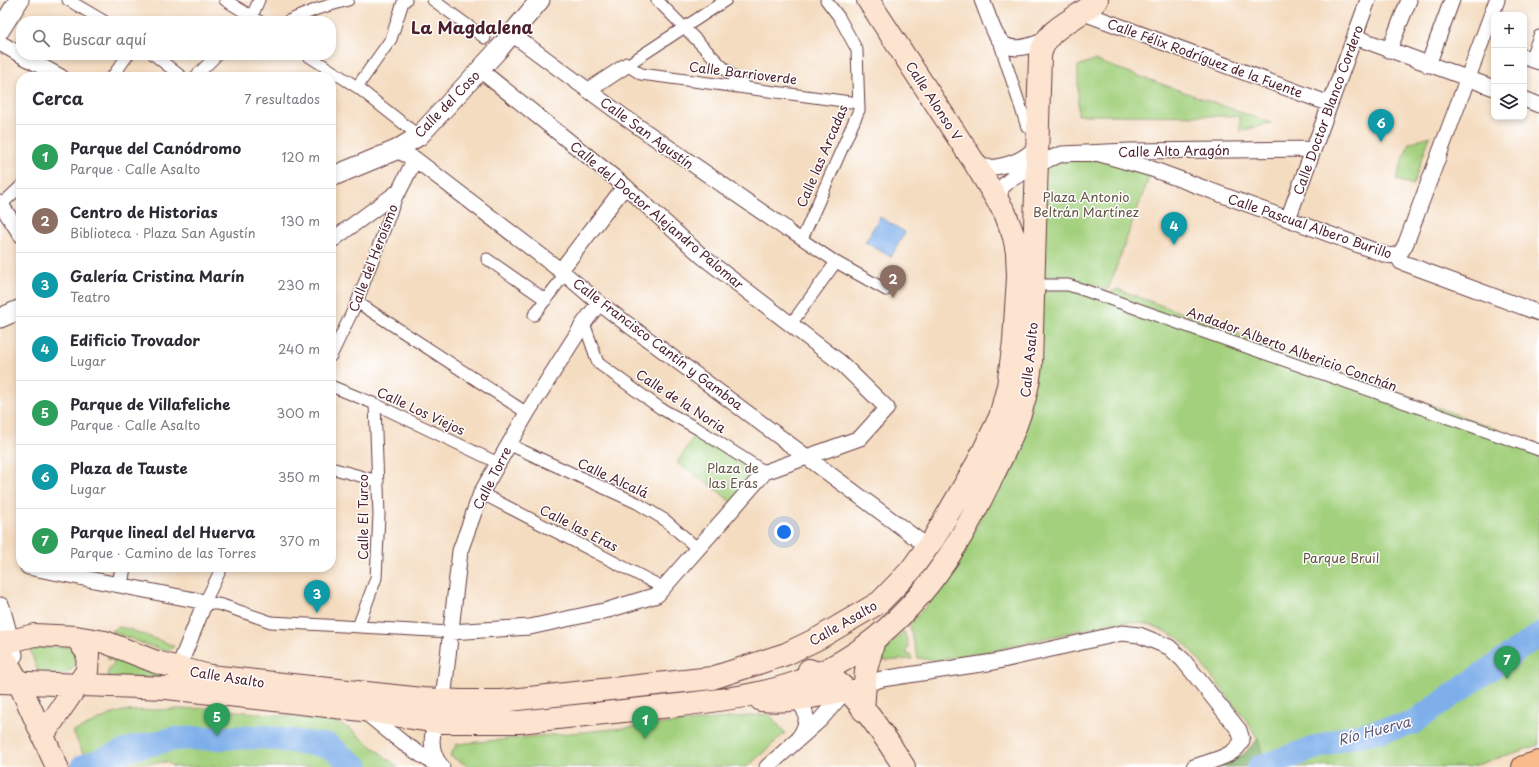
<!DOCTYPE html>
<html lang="es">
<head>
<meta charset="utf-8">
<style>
	body { margin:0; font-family:"Playpen Sans",sans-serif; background:#f2f2f3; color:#2b2b33 }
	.controls { position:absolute; right:12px; top:12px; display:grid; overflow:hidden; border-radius:8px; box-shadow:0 2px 6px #0003 }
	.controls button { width:36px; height:36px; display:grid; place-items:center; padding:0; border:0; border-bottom:1px solid #e1e1e2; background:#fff; color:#2b2b33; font:20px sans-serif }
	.you { position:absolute; left:784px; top:532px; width:14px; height:14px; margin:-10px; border:3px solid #fff; border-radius:50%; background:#1a73e8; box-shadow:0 0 0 6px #1a73e833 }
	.badge { display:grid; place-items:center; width:26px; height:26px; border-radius:50%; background:#d1495b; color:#fff; font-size:13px; font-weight:700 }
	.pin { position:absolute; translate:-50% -33px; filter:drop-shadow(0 1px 2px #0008) }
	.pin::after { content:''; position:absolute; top:21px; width:14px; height:12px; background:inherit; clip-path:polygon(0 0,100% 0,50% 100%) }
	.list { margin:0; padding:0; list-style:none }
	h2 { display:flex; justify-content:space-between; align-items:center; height:52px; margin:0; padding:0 16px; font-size:17px }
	h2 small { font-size:13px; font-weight:400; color:#7c7c81 }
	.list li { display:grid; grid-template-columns:26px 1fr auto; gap:12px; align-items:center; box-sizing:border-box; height:64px; padding:0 16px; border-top:1px solid #e1e1e2 }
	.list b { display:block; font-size:15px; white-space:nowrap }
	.list p { margin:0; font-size:13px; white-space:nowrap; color:#7c7c81 }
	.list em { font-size:13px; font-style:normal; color:#7c7c81 }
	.icon { flex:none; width:22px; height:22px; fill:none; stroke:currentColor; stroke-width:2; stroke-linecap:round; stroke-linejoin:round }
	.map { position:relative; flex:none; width:1539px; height:767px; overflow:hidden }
	.search { position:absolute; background:#fff; box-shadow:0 2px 6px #0003; left:16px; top:16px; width:320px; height:44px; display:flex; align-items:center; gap:10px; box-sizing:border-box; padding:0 14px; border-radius:16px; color:#7c7c81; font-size:15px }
	.panel { position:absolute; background:#fff; box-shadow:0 2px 6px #0003; left:16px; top:72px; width:320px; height:500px; border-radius:16px }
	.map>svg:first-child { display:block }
	.green { fill:#a3d07d; stroke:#767854 }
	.forest { fill:#82b26c; stroke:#66684c }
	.water { fill:#7eafea; stroke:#64678a }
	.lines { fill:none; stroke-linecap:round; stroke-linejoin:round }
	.river { stroke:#7eafea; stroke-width:24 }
	.pedestrian-casing { stroke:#643b41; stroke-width:13 }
	.minor-casing { stroke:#643b41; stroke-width:17 }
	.tertiary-casing { stroke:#643b41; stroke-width:21 }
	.secondary-casing { stroke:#643b41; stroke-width:24 }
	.primary-casing { stroke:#643b41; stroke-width:24 }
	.pedestrian { stroke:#fff; stroke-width:11 }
	.minor { stroke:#fff; stroke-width:15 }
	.tertiary { stroke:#fff; stroke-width:19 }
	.secondary { stroke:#fde4d1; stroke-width:22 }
	.primary { stroke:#fabb8c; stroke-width:22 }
	.labels { text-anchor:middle; stroke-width:3; stroke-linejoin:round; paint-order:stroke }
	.street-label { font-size:13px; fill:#4a1f2b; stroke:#fff }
	.park-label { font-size:13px; fill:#655444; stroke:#fff }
	.water-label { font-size:14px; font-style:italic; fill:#5f5977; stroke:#fff }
	.district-label { font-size:17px; font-weight:bold; fill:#4a1f2b; stroke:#fff }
</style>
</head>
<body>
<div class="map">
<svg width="1539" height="767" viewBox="0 0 1539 767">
	<rect width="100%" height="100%" fill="#fff"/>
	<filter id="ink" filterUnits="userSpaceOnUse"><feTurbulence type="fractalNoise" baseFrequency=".025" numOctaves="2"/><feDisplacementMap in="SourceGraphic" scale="8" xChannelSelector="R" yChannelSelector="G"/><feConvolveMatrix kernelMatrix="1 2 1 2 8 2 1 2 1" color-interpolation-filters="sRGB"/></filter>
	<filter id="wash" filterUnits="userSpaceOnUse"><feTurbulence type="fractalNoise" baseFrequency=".012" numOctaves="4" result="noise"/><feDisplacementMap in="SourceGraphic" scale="16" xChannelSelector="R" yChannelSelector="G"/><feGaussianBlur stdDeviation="0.9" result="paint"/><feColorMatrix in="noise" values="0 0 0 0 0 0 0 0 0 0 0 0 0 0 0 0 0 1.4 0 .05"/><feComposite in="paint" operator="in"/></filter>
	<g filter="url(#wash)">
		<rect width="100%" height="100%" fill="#f4dcc0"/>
		<!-- green -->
		<path class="green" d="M1094,60L1271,123L1240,131V116L1078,115V66Z
			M1430,136L1413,185L1396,180L1409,143Z
			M1062,154L1152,169L1108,290L1065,277L1033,276L1037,165Z
			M1039,279H1065L1110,293L1117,289L1539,445V745L1470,767H1248L1258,739L1246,720L1189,648L1177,637L1151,625L1133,622L1110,623L996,650L935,660L918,658L909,624L926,606L957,566L981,516Z
			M698,429L765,472L736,506L713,487L677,463Z
			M118,627L129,629L174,646C171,652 162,650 156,648V646L152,647L111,631Z
			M904,631L909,648L906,649L907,655L910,654L912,659L884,661L882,659C884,648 896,639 904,631Z
			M39,647H69L78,655L75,666L66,674L39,675L30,650Z
			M108,655L167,677L168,678L108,677V671L114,663L112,659L108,660Z
			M208,708L332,721L349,728L398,767H173L167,762L89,766L73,732L110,715L123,711Z
			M769,714L785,733L747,767H470L450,756L457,744Z"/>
		<!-- forest -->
		<path class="forest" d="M1258,739L1266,767H1214L1243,755Z"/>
		<!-- water -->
		<path class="water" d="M880,217L905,232L891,257L865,242Z"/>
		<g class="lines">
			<!-- river -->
			<path class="river" d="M82,767L133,748L173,739L262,737L329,746L357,767
				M1259,767L1344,738L1411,724L1539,635"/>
		</g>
	</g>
	<g filter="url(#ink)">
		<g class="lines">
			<!-- pedestrian casing -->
			<g class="pedestrian-casing">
				<path id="pedestrian" d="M68,0L104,21
					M225,0L259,21
					M433,0L485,38
					M657,0L728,72L746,87
					M726,0L627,65L641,74L858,103
					M250,21L259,0
					M288,21L317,9L348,0
					M999,41L1027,127
					M154,55L182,77
					M307,55L357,87L419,136
					M1530,59L1539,36
					M112,77L128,55
					M195,77L217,55
					M357,87L391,39L403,2L406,0
					M1,205L21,186
					M785,228L836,262L886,290L892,282
					M802,239L859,110L857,50L839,17L826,0
					M487,259L546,300
					M1033,285H1068L1081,289L1539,450
					M357,302L527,413
					M534,315L565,274
					M584,323L598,363L660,408L698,429L765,472
					M791,324L836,262
					M331,356L357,302L399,191
					M331,386L375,404L498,463
					M508,444L637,503L665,520L698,549
					M331,468L378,481
					M481,493L664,588
					M222,567L205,602L222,605L271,622L450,632
					M358,627L376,578L379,515L375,404"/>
			</g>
			<!-- minor casing -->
			<g class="minor-casing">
				<path id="minor" d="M982,0C998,40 998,61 1047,39
					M1081,12L1330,104
					M512,34L623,116L785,228
					M1355,37L1494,88
					M0,43L21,55
					M1389,50L1409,0
					M21,55L61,77
					M1524,57L1539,62
					M1428,65L1452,0
					M589,90L627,65
					M1524,99L1539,105
					M396,150L415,159L565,274L599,303L928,547
					M1100,154L1152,169L1386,255C1397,257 1402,253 1406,243L1497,0
					M976,165C994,172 1028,161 1037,144
					M0,203L21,235
					M999,203L1001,188L1011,179L1049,159L1062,154L1129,151L1313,149
					M1288,219L1368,0
					M331,241L399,191L415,159
					M1397,255L1401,262L1539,313
					M561,270L625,186
					M28,567L205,602L178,669L179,677
					M120,585L123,567
					M450,632L530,627L608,610L657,595L765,472L860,438L887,408L841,363L703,257L625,186L480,70
					M794,699C809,709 809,722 800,736
					M443,700L460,551L481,493L527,413L584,323L599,303
					M365,712L403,743L440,767
					M441,714C430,731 428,751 442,767
					M767,767L820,720L846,690L882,679L994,662L1122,633L1139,635L1169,647L1183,660L1239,730L1242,740C1236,757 1209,761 1194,767"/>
			</g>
			<!-- tertiary casing -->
			<g class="tertiary-casing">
				<path id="tertiary" d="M0,30L19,0
					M331,177L396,150L419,136L499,49L540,0
					M0,318L21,309
					M0,607L13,655"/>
			</g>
			<!-- secondary casing -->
			<g class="secondary-casing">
				<path id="secondary" d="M0,644L34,635L76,637L105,642L156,662L210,676L422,699L460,701H501L712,678L786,654L819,638L880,602L910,571L934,538L978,462L1000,417L1008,386L1014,341L1018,277L1017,252L1014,237L1005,213L976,165L868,0
					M0,651L19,683L57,767
					M809,670C819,673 828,676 837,682C860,699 889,742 904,767
					M0,682L167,688L362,710L437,722H519C567,717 614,712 661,707C713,701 772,696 820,673C894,638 945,573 980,501C1003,455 1025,417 1031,365L1040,55C1048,24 1078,21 1097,0
					M761,700C790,703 818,696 846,690
					M863,710L866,670L874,640
					M43,735L87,671L88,654L76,637"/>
			</g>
			<!-- primary casing -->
			<g class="primary-casing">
				<path id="primary" d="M1523,767L1539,762"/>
			</g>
			<!-- pedestrian -->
			<use href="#pedestrian" class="pedestrian"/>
			<!-- minor -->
			<use href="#minor" class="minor"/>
			<!-- tertiary -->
			<use href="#tertiary" class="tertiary"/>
			<!-- secondary -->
			<use href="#secondary" class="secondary"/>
			<!-- primary -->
			<use href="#primary" class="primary"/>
		</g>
	</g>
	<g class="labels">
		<!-- street labels -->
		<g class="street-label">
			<text transform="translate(1205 58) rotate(20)" y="5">Calle Félix Rodríguez de la Fuente</text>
			<text transform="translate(743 73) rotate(7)" y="5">Calle Barrioverde</text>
			<text transform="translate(934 101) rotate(57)" y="5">Calle Alonso V</text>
			<text transform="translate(447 104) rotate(-46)" y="5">Calle del Coso</text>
			<text transform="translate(1328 110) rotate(-70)" y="5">Calle Doctor Blanco Cordero</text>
			<text transform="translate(647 133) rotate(36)" y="5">Calle San Agustín</text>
			<text transform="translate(1174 151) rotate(-1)" y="5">Calle Alto Aragón</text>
			<text transform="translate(822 156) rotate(-67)" y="5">Calle las Arcadas</text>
			<text transform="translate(657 215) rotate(40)" y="5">Calle del Doctor Alejandro Palomar</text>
			<text transform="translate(1310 226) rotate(19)" y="5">Calle Pascual Albero Burillo</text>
			<text transform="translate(373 258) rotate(-69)" y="5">Calle del Heroísmo</text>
			<text transform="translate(658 344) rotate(37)" y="5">Calle Francisco Cantín y Gamboa</text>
			<text transform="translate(1292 349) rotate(20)" y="5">Andador Alberto Albericio Conchán</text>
			<text transform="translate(1029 360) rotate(-84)" y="5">Calle Asalto</text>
			<text transform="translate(681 401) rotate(33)" y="5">Calle de la Noria</text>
			<text transform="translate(421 411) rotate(25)" y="5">Calle Los Viejos</text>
			<text transform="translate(492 478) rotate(-63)" y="5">Calle Torre</text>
			<text transform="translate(613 478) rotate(25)" y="5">Calle Alcalá</text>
			<text transform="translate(363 517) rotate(-90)" y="5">Calle El Turco</text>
			<text transform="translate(579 528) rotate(27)" y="5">Calle las Eras</text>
			<text transform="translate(843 623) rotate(-30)" y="5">Calle Asalto</text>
			<text transform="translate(227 677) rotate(9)" y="5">Calle Asalto</text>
		</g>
		<!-- park labels -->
		<g class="park-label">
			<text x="1086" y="202">Plaza Antonio<tspan x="1086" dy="15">Beltrán Martínez</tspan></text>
			<text x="733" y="473">Plaza de<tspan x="733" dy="15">las Eras</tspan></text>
			<text x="1341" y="563">Parque Bruil</text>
		</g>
		<!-- water labels -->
		<g class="water-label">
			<text transform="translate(1374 731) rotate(-15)" y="5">Río Huerva</text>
		</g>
		<!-- district labels -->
		<g class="district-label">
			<text x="472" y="34">La Magdalena</text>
		</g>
	</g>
</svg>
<div class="controls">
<button>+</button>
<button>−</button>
<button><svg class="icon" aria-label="layers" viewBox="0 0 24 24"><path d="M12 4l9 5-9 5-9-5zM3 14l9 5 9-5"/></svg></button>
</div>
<div class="you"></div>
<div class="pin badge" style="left:645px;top:739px;background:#2e9e5b">1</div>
<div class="pin badge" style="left:893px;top:298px;background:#8d6e63">2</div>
<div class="pin badge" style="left:317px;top:613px;background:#0f9aa8">3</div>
<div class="pin badge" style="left:1174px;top:245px;background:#0f9aa8">4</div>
<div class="pin badge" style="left:217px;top:736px;background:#2e9e5b">5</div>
<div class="pin badge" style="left:1381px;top:142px;background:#0f9aa8">6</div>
<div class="pin badge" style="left:1507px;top:679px;background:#2e9e5b">7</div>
<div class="search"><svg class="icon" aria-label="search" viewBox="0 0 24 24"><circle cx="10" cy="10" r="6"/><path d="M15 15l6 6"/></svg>Buscar aquí</div>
<section class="panel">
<h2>Cerca<small>7 resultados</small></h2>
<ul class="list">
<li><span class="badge" style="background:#2e9e5b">1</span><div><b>Parque del Canódromo</b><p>Parque · Calle Asalto</p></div><em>120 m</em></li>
<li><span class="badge" style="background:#8d6e63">2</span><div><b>Centro de Historias</b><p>Biblioteca · Plaza San Agustín</p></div><em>130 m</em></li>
<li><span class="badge" style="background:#0f9aa8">3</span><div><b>Galería Cristina Marín</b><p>Teatro</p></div><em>230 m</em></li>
<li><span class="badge" style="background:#0f9aa8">4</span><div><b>Edificio Trovador</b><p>Lugar</p></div><em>240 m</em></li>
<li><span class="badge" style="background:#2e9e5b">5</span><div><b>Parque de Villafeliche</b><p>Parque · Calle Asalto</p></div><em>300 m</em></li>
<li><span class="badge" style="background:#0f9aa8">6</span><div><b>Plaza de Tauste</b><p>Lugar</p></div><em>350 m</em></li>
<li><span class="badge" style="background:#2e9e5b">7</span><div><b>Parque lineal del Huerva</b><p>Parque · Camino de las Torres</p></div><em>370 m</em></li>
</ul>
</section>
</div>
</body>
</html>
